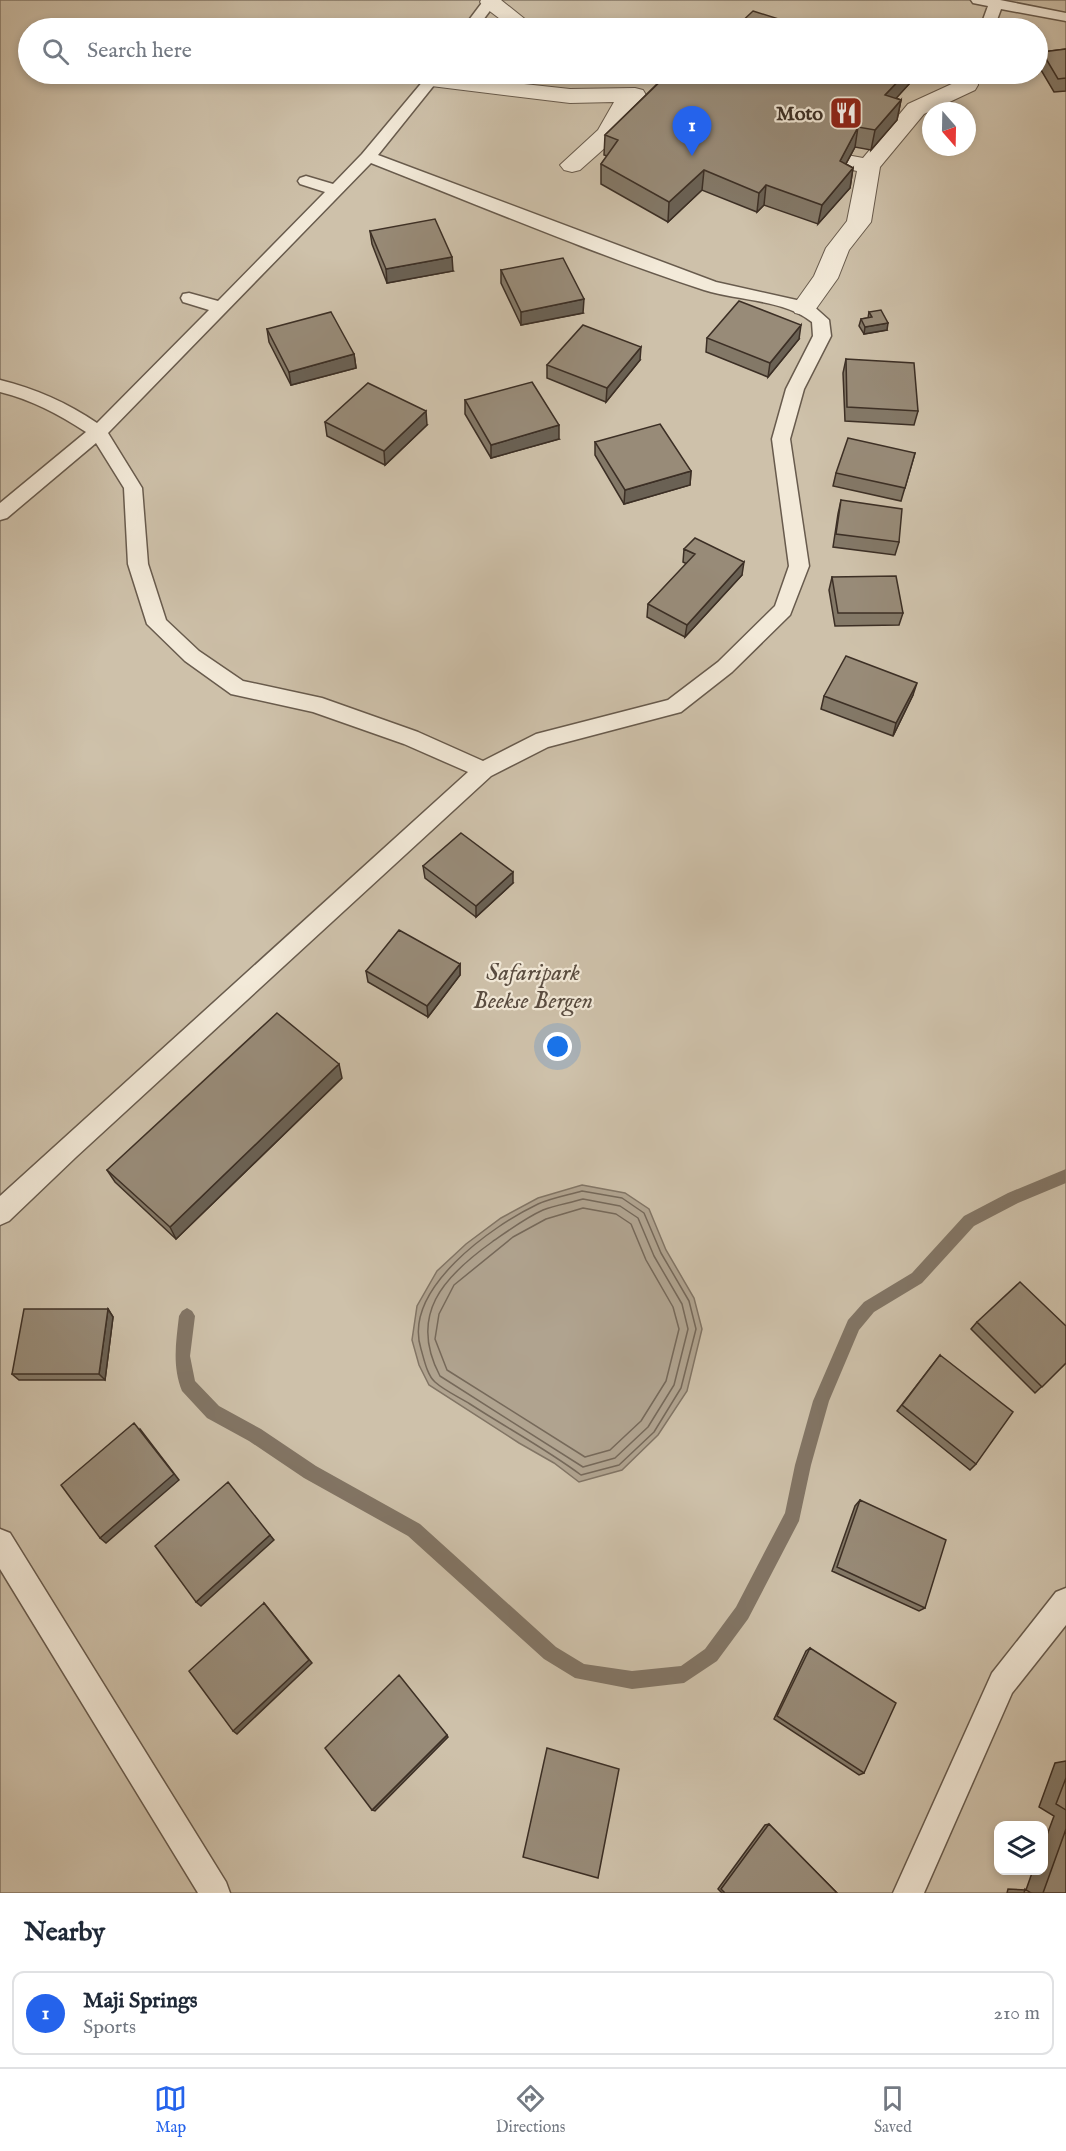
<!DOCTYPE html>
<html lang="en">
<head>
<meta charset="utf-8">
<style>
	body { margin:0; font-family:"IM FELL English",serif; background:#f6f6f7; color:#1f2937 }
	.controls { position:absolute; right:18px; bottom:18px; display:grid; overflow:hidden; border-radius:12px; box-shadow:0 3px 9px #0003 }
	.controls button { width:54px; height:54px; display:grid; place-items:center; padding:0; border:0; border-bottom:2px solid #e0e1e3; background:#fff; color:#1f2937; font:30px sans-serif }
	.compass { position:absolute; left:922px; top:102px; width:54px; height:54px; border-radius:50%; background:#fff; box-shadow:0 3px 9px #0003; rotate:160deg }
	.you { position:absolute; left:558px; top:1047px; width:21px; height:21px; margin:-15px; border:4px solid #fff; border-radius:50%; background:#1a73e8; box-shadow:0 0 0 9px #1a73e833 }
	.badge { display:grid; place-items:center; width:39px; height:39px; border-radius:50%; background:#2563eb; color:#fff; font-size:20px; font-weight:700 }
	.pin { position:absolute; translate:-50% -50px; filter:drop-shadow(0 2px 3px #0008) }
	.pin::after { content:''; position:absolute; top:32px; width:21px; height:18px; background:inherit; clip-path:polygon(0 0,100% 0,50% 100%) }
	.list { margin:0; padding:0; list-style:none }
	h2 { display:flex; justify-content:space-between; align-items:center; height:78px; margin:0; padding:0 24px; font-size:26px }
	h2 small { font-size:20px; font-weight:400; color:#747a83 }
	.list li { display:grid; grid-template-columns:39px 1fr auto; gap:18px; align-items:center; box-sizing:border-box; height:84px; margin:0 12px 12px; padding:0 12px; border:2px solid #e0e1e3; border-radius:12px }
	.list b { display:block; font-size:22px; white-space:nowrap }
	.list p { margin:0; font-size:20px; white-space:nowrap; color:#747a83 }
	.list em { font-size:20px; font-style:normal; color:#747a83 }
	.icon { flex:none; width:33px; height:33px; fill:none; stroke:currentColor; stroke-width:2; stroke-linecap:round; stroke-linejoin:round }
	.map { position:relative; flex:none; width:1066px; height:1893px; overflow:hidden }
	.search { position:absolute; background:#fff; box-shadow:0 3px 9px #0003; left:18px; right:18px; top:18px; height:66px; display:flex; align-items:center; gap:15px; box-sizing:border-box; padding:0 21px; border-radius:33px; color:#747a83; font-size:22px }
	.sheet { height:174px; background:#fff }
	nav { display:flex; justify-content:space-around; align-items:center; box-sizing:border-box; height:84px; border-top:2px solid #e0e1e3; background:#fff; font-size:16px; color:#747a83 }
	nav a { display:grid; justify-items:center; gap:3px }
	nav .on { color:#2563eb }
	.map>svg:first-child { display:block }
	.green { fill:#cec1aa; stroke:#857868; stroke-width:1.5; fill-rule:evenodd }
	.water { fill:#b0a38f; stroke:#827565; stroke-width:1.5 }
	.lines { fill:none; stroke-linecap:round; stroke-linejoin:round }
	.shore { stroke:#76695a; stroke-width:1.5 }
	.stream { fill:#827565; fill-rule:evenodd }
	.lane-casing { stroke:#685b4d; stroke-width:3 }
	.street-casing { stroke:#685b4d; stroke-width:2 }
	.lane { fill:#f3ead9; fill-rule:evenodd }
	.street { fill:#f3ead9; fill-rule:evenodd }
	.wall { fill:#837867; stroke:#3c2f25; stroke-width:1.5 }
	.shaded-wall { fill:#6a6154; stroke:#3c2f25; stroke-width:1.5 }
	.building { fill:#988b78; stroke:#3c2f25; stroke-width:1.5 }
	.labels { text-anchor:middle; stroke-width:4.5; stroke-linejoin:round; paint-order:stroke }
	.far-poi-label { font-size:20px; font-weight:bold; fill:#3c2f25; stroke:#f3ead9; text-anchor:end }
	.park-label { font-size:24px; font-style:italic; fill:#594c40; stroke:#f3ead9 }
</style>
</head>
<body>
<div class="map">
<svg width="1066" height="1893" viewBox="0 0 1066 1893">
	<rect width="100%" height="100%" fill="#ecdfc5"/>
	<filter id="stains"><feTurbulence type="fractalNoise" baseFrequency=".00333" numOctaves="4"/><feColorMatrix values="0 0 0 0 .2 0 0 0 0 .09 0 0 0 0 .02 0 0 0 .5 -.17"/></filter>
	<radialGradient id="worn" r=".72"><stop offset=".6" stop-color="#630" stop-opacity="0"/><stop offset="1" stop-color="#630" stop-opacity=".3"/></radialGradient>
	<!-- green -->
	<path class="green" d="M0,0H1066V1893H0ZM28,28H1038V74H28ZM931,111H967V147H931ZM998,1826H1044V1870H998Z"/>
	<!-- water -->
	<path class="water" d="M582,1185L625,1193L649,1209L666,1250L694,1298L702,1329L687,1391L658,1435L622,1470L579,1482L554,1463L519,1443L429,1385L419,1365L412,1340L417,1306L437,1271L466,1244L501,1218L538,1198Z"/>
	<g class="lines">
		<!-- shore -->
		<path class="shore" d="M582,1191L622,1198L644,1213L661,1253L689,1301L696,1329L681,1388L654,1432L619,1465L581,1475C546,1449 507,1428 470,1404C459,1397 445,1391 435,1382C427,1375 424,1359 421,1349C402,1289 492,1226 538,1204C551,1198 568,1195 582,1191Z
			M583,1199L620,1206L638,1218L654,1256L682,1304L688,1329L674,1385L648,1427L615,1458L583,1467L440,1376C408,1315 443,1277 492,1242C508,1231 525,1218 543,1210C555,1205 570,1203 583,1199Z
			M583,1208L616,1214L631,1224L646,1260L673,1307L679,1329L666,1381L641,1421L610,1450L585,1457L447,1370L435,1339L439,1314L454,1285L513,1237L546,1219Z"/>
		<!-- stream -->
		<path class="stream" d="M1066,1169V1183L1018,1203L974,1226L922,1283L874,1312L859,1330L829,1401L811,1465L799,1521L748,1619L717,1661L684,1683L632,1689L575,1678L544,1659L408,1536L304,1478L249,1441L207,1418L182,1391C172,1366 176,1342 179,1316L182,1311L187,1308L192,1311L195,1316L190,1356L195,1381L219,1406L261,1429L316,1466L420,1524L556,1647L584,1664L632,1671L681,1666L705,1649L736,1607L785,1513L795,1465L813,1401L848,1320L864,1302L912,1273L964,1216L1008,1193Z"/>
		<!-- lane casing -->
		<g class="lane-casing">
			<path id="lane" d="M484,0H498L477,28H463Z
				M971,0H1000L1066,13V21L1001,9L994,28H980L988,6L973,3Z
				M429,74H443L378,155L716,282L810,303L829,320L831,336L804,389L790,439L809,566L790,615L732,672L681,712L548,747L491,776L76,1157L9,1221L0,1225V1196L468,772L404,744L313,712L231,694L185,661L147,624L128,564L124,488L96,443L7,518L0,520V503L86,432C58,414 32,400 0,392V380C36,389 66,402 97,423L209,310L183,302L181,298L183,294L189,293L218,301L325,192L300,184L298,181L300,178L306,176L333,184L362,154ZM371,163C481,206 591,253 704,290C738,301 783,299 812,322L813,336L786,389L772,439L789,566L775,606L718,662L668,700L536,734L483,761L418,732L322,698L243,681L199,651L166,620L148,564L142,488L108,433Z
				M0,1529L10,1533L226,1882L230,1893H198L0,1569Z
				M1066,1588V1625L1012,1693L924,1893H893L992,1673L1056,1592Z"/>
		</g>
		<!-- street casing -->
		<g class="street-casing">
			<path id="street" d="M481,0H501L536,28H512L483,6L480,2Z
				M432,74L570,89L635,88L643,90L646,95L629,112L616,138L580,170L572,172L564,170L560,165L598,130L614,102L570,103L423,85L420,80L423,75Z
				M955,74H977L978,85L975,90L924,114L880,167L871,222L849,250L838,278L813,313L804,315L795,313L792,307L814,276L826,248L847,221L857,171L839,167L836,162L839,157L847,155L863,158L908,104L956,82Z"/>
		</g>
		<!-- lane -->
		<use href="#lane" class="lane"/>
		<!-- street -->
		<use href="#street" class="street"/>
	</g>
	<!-- wall -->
	<path class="wall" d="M1066,49V91L1054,92L1038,65L1042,52Z
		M659,74H912L910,83L896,98L901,100L897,120L871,150L855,147L846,164L853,168L850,188L818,224L764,205L757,212L702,190L668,222L601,184V164L607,156L604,155L605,135L658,83Z
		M370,231L453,271L387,283L372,244Z
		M501,270L583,313L521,325L501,283Z
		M869,312L887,330L864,334L859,326L861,319L868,318Z
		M267,329L354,354L356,368L291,385L269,342Z
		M707,338L799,339L768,377L706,352Z
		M846,359L918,411L914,425L845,421L843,373Z
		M640,360L606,402L547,378V365Z
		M465,400L559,439L491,458L465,414Z
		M325,422L427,425L385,465L327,436Z
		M595,442L691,471L690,485L624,504L595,455Z
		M915,453L901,501L833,486L836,473Z
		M841,500L899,542L895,555L833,547L838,514Z
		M684,549L742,575L685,637L647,617L648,604L687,564L683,562Z
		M832,577L903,613L899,625L835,626L829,590Z
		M913,695L893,736L821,709L824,696Z
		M423,866L513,883L476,917L425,878Z
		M460,964V975L428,1017L368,982L366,971Z
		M342,1078L176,1239L115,1182L107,1170Z
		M108,1309L113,1317L105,1380H19L12,1374Z
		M977,1322L1066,1363L1035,1393L971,1329Z
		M940,1355L976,1464L970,1470L897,1411Z
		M860,1500L925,1608L919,1611L832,1571L855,1506Z
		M810,1648L864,1773L859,1775L774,1719L806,1651Z
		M1066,1761V1893H1007L1008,1889L1026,1890L1033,1870H1044V1843L1054,1816L1039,1807L1055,1763Z
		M769,1824L837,1893H722L718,1889L765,1825Z"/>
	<!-- shaded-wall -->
	<path class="shaded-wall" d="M905,74H912L910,83L882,114L885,95Z
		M901,100L897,120L871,150L875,130Z
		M858,127L855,147L837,180L840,161Z
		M853,168L850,188L818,224L822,205Z
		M704,170L702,190L668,222L669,202Z
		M766,185L764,205L757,212L759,193Z
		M452,257L453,271L387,283L386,269Z
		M584,299L583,313L521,325V312Z
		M888,323L887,330L864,334L865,327Z
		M801,325L799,339L768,377L770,363Z
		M641,347L640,360L606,402L607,388Z
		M354,354L356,368L291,385L289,372Z
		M426,411L427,425L385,465L384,451Z
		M559,425V439L491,458V445Z
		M691,471L690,485L624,504L625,490Z
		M744,562L742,575L685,637L687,625Z
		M917,683L913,695L893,736L896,723Z
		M513,872V883L476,917V906Z
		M460,964V975L428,1017L427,1006Z
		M339,1064L342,1078L176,1239L170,1227Z
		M108,1309L113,1317L105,1380L99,1374Z
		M140,1429L179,1480L106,1543L100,1538Z
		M270,1535L274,1540L201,1606L196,1602Z
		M264,1603L312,1663L237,1734L233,1731Z
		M447,1735L448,1737L375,1811L372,1810Z"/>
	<!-- building -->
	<path class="building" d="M753,11L807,28H735Z
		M707,21L729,28H699Z
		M817,26L826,28H814Z
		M1066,49V78L1058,79L1042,52Z
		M668,74H905L885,95L901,100L875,130L858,127L840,161L853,168L822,205L766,185L759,193L704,170L669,202L601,164L618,140L605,135Z
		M435,219L452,257L386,269L370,231Z
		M563,258L584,299L521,312L501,270Z
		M739,301L801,325L770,363L707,338Z
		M881,310L888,323L865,327L861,319L872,317L869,312Z
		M331,312L354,354L289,372L267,329Z
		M583,325L641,347L607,388L547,365Z
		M846,359L914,363L918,411L847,407Z
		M532,382L559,425L491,445L465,400Z
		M368,383L426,411L384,451L325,422Z
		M660,424L691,471L625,490L595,442Z
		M848,438L915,453L905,488L836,473Z
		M841,500L902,509L899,542L836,534Z
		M695,538L744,562L687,625L648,604L695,554L684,549Z
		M896,576L903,613H838L832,577Z
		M846,656L917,683L896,723L824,696Z
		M461,833L513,872L476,906L423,866Z
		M399,930L460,964L427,1006L366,971Z
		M277,1013L339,1064L170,1227L107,1170Z
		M1020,1282L1066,1326V1363L1042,1387L977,1322Z
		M24,1309H108L99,1374H12Z
		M940,1355L1013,1412L976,1464L902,1405Z
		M134,1423L174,1474L100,1538L61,1485Z
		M228,1482L270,1535L196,1602L155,1546Z
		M860,1500L946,1540L925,1608L837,1567Z
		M264,1603L309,1660L233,1731L189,1671Z
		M810,1648L896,1703L864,1773L777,1716Z
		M399,1675L447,1735L372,1810L325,1748Z
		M547,1748L619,1769L598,1878L523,1857Z
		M1066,1778V1810L1056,1804Z
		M769,1824L837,1893H725L721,1889Z
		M1066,1829V1893H1043Z
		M1025,1889L1031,1893H1024Z"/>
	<!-- icons -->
	<defs>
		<g id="restaurant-square" transform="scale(1.725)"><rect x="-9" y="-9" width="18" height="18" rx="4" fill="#8f2418" stroke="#f3ead9"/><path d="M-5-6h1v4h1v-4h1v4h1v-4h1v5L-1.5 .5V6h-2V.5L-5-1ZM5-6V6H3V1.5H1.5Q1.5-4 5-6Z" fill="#fff"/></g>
	</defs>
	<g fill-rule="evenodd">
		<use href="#restaurant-square" x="846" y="113"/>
	</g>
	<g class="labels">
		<!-- far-poi labels -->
		<g class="far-poi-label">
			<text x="823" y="120">Moto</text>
		</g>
		<!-- park labels -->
		<g class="park-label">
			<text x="533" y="980">Safaripark<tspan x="533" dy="28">Beekse Bergen</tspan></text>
		</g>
	</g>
	<rect width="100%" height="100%" filter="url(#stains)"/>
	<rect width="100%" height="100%" fill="url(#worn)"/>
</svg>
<div class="controls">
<button><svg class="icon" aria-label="layers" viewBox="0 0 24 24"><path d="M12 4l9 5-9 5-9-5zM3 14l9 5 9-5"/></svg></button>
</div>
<svg class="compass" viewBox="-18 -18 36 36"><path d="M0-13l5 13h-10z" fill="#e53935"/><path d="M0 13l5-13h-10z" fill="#747a83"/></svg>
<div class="you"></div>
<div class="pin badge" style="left:692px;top:156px">1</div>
<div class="search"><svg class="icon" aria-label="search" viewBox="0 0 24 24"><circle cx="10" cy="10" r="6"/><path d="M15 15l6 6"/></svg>Search here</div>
</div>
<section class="sheet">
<h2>Nearby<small></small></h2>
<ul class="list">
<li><span class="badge">1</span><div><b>Maji Springs</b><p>Sports</p></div><em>210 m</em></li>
</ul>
</section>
<nav>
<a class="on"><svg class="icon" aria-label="map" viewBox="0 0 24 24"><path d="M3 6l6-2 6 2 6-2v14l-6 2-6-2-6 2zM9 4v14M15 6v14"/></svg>Map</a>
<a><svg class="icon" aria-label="directions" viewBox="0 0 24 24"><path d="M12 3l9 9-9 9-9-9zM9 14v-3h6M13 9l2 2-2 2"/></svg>Directions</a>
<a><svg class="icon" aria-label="saved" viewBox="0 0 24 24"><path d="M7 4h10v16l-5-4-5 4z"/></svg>Saved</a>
</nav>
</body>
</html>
